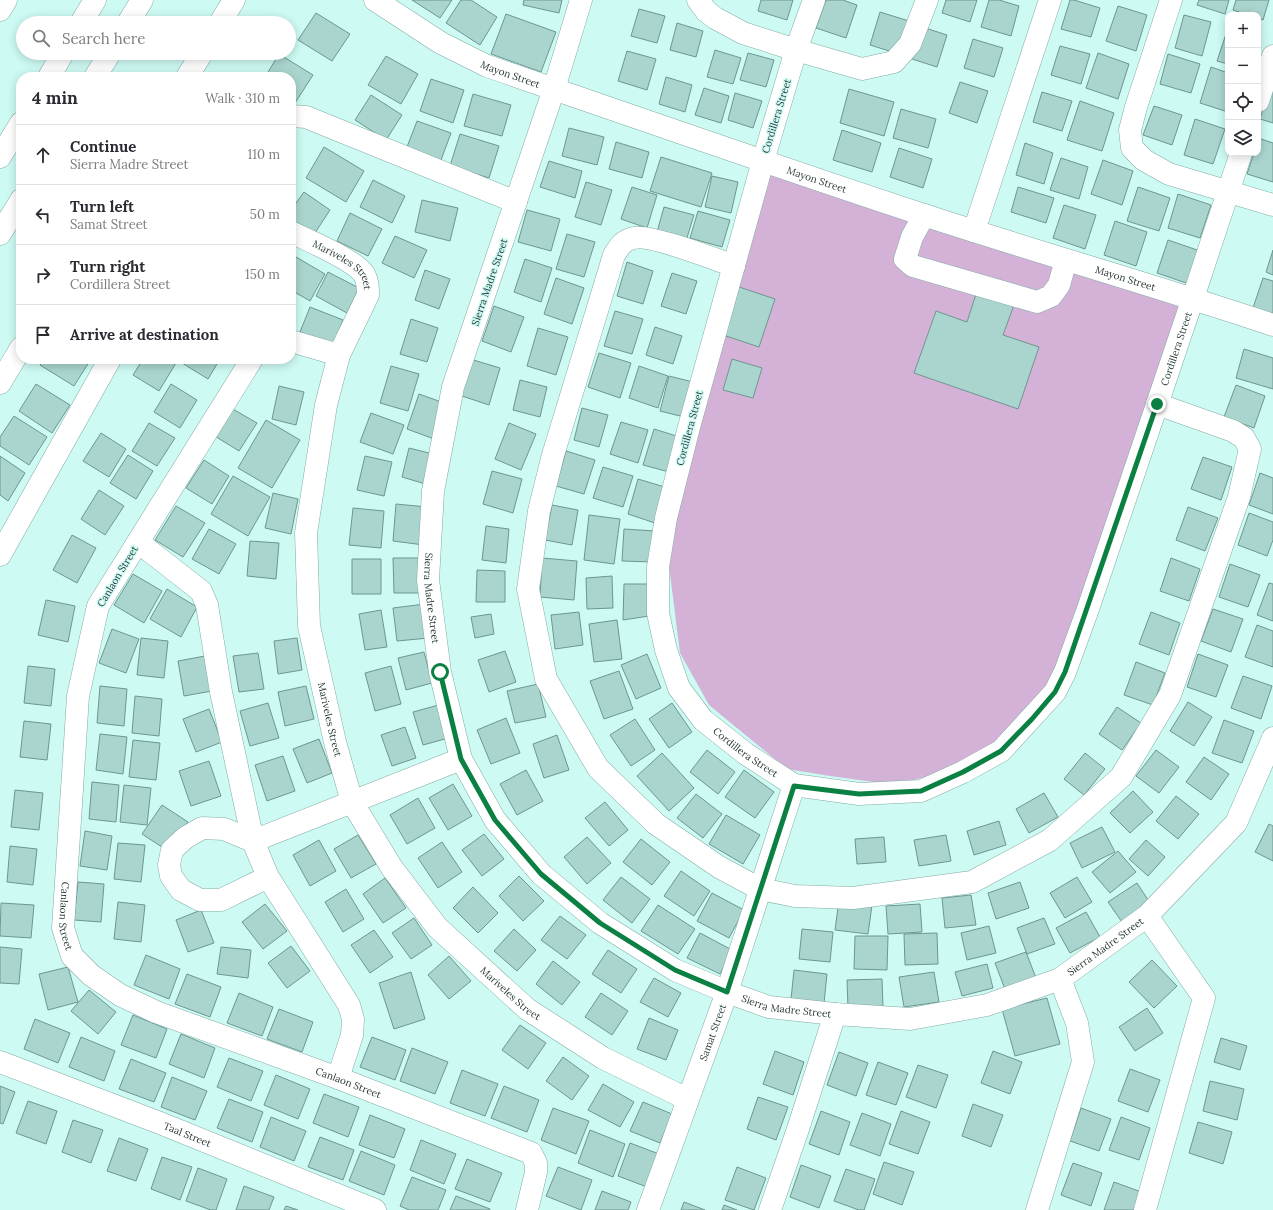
<!DOCTYPE html>
<html lang="en">
<head>
<meta charset="utf-8">
<style>
	body { margin:0; font-family:Lora,serif; background:#f2f2f3; color:#2b2b33 }
	.controls { position:absolute; right:12px; top:12px; display:grid; overflow:hidden; border-radius:8px; box-shadow:0 2px 10px #0003 }
	.controls button { width:36px; height:36px; display:grid; place-items:center; padding:0; border:0; border-bottom:1px solid #e1e1e2; background:#fff; color:#2b2b33; font:20px sans-serif }
	.stop { position:absolute; width:12px; height:12px; margin:-9px; border:3px solid #0b8043; border-radius:50%; background:#fff }
	.stop.end { background:#0b8043; border-color:#fff; box-shadow:0 1px 4px #0008 }
	.list { margin:0; padding:0; list-style:none }
	h2 { display:flex; justify-content:space-between; align-items:center; height:52px; margin:0; padding:0 16px; font-size:17px }
	h2 small { font-size:13px; font-weight:400; color:#7c7c81 }
	.list li { display:grid; grid-template-columns:26px 1fr auto; gap:12px; align-items:center; box-sizing:border-box; height:60px; padding:0 16px; border-top:1px solid #e1e1e2 }
	.list b { display:block; font-size:15px; white-space:nowrap }
	.list p { margin:0; font-size:13px; white-space:nowrap; color:#7c7c81 }
	.list em { font-size:13px; font-style:normal; color:#7c7c81 }
	.icon { flex:none; width:22px; height:22px; fill:none; stroke:currentColor; stroke-width:2; stroke-linecap:round; stroke-linejoin:round }
	.map { position:relative; flex:none; width:1273px; height:1210px; overflow:hidden }
	.search { position:absolute; background:#fff; box-shadow:0 2px 10px #0003; left:16px; top:16px; width:280px; height:44px; display:flex; align-items:center; gap:10px; box-sizing:border-box; padding:0 14px; border-radius:22px; color:#7c7c81; font-size:15px }
	.panel { position:absolute; background:#fff; box-shadow:0 2px 10px #0003; left:16px; top:72px; width:280px; height:292px; border-radius:16px }
	.map>svg:first-child { display:block }
	.green { fill:#d4b2d7 }
	.building { fill:#aad5cf; stroke:#6d9690 }
	.lines { fill:none; stroke-linecap:round; stroke-linejoin:round }
	.minor-casing { stroke:#82aba6; stroke-width:23 }
	.major-casing { stroke:#82aba6; stroke-width:23 }
	.highway-casing { stroke:#82aba6; stroke-width:23 }
	.minor { stroke:#fff; stroke-width:22 }
	.major { stroke:#fff; stroke-width:22 }
	.highway { stroke:#fff; stroke-width:22 }
	.route { stroke:#0b8043; stroke-width:5 }
	.labels { text-anchor:middle; stroke-width:3; stroke-linejoin:round; paint-order:stroke }
	.street-label { font-size:10px; fill:#283937; stroke:#cefaf4 }
</style>
</head>
<body>
<div class="map">
<svg width="1273" height="1210" viewBox="0 0 1273 1210">
	<rect width="100%" height="100%" fill="#cefaf4"/>
	<!-- green -->
	<path class="green" d="M771,173L1183,308L1052,686L998,746L958,768L895,785L830,776L787,769L709,705L680,653L669,566L678,500Z"/>
	<!-- building -->
	<path class="building" d="M412,0H452L440,18Z
		M461,0H471L497,17L480,45L446,23Z
		M524,0H562L559,13L523,5Z
		M761,0H793L787,20L758,11Z
		M826,0H843L857,5L846,38L816,28Z
		M946,0H977L970,22L942,13Z
		M989,0H999L1019,6L1011,36L981,27Z
		M1070,0H1074L1100,8L1091,37L1061,29Z
		M1199,0H1229L1225,14L1197,5Z
		M1236,0H1269L1263,20L1258,18V15H1248L1233,10Z
		M1118,6L1147,15L1136,51L1106,41Z
		M639,9L665,16L657,43L631,36Z
		M880,12L909,21L899,54L870,45Z
		M316,13L350,34L332,61L298,40Z
		M506,14L556,32L541,72L491,54Z
		M1184,15L1211,22L1202,56L1175,48Z
		M677,23L703,31L696,57L670,50Z
		M919,26L947,35L937,67L909,58Z
		M1228,28V64L1217,61Z
		M973,39L1003,48L994,77L964,68Z
		M1060,46L1090,54L1081,84L1051,75Z
		M715,50L741,58L733,84L707,77Z
		M627,51L656,59L647,90L618,81Z
		M748,53L774,60L766,87L740,80Z
		M1098,53L1129,64L1118,99L1086,88Z
		M279,54L313,75L295,103L291,100V77H265Z
		M1168,54L1200,64L1191,93L1160,84Z
		M386,56L418,74L401,104L368,85Z
		M1211,67L1228,73V112L1200,103Z
		M666,77L692,85L685,112L659,104Z
		M431,79L464,90L453,123L420,111Z
		M960,82L988,91L977,123L949,113Z
		M1271,83L1273,84V123L1260,119Z
		M704,88L729,96L721,123L695,115Z
		M849,89L894,102L884,136L840,123Z
		M1042,92L1072,101L1062,131L1033,122Z
		M735,93L762,101L753,128L728,120Z
		M473,94L511,105L502,136L464,126Z
		M371,95L402,115L386,140L355,120Z
		M1080,101L1114,113L1102,151L1067,140Z
		M1154,106L1182,115L1172,145L1143,135Z
		M901,109L936,119L928,148L893,138Z
		M1195,119L1225,129L1213,164L1184,155Z
		M417,121L451,133L441,160L407,147Z
		M569,128L604,137L597,165L562,156Z
		M842,130L881,143L872,172L833,160Z
		M460,134L499,146L489,178L450,166Z
		M1258,138L1273,143V182L1247,174L1254,153H1258Z
		M616,142L649,152L642,178L609,169Z
		M1025,143L1053,153L1044,184L1016,175Z
		M324,147L364,171L346,202L306,178Z
		M899,148L932,159L923,188L890,177Z
		M661,157L712,173L701,207L650,191Z
		M1061,158L1088,167L1079,199L1050,190Z
		M1103,160L1133,171L1122,205L1091,194Z
		M549,161L582,171L575,198L540,187Z
		M712,176L738,182L731,213L705,207Z
		M373,180L405,196L392,223L360,207Z
		M586,182L612,190L601,225L575,217Z
		M632,187L657,195L647,228L621,219Z
		M1018,187L1054,198L1046,223L1011,212Z
		M1138,187L1170,198L1159,231L1127,221Z
		M304,192L330,210L313,236L291,222V210Z
		M1178,194L1211,205L1200,238L1168,228Z
		M422,200L458,208L450,241L415,232Z
		M1064,205L1096,215L1085,249L1053,238Z
		M664,207L694,215L686,241L657,232Z
		M527,210L560,219L551,251L518,242Z
		M698,211L730,220L722,247L690,238Z
		M350,213L382,229L368,256L337,241Z
		M1115,221L1147,232L1136,266L1104,255Z
		M567,234L595,242L584,277L556,269Z
		M395,236L427,250L414,278L382,263Z
		M1168,240L1200,251L1189,284L1157,273Z
		M1273,250V275L1266,272Z
		M291,254L325,274L310,301L291,290Z
		M525,259L552,268L541,302L514,292Z
		M627,262L653,271L643,304L617,296Z
		M425,270L450,279L439,309L415,300Z
		M328,272L359,288L347,313L316,296Z
		M672,273L697,281L686,314L661,306Z
		M556,278L584,288L572,324L544,314Z
		M1263,278L1273,281V318L1252,311Z
		M739,287L775,299L759,347L723,335Z
		M977,291L1014,305L1003,335L1039,347L1018,409L914,373L936,311L967,322Z
		M494,306L524,317L511,352L482,341Z
		M310,307L343,320L333,345L300,332Z
		M615,311L643,319L632,354L604,346Z
		M411,319L438,328L427,362L400,354Z
		M655,327L682,336L673,364L646,355Z
		M538,328L568,337L556,375L527,366Z
		M1244,349L1273,358V389L1236,378Z
		M599,353L631,363L620,398L588,387Z
		M44,359H91L74,386L40,365Z
		M143,359H169L176,363L159,391L133,375Z
		M185,359H220L208,379L182,363Z
		M470,359L500,368L489,405L459,395Z
		M732,359L762,368L753,398L723,390Z
		M391,366L419,374L408,411L380,403Z
		M639,366L668,376L658,408L629,398Z
		M669,376L697,383L688,418L660,411Z
		M520,380L547,387L540,417L513,410Z
		M36,384L70,405L52,433L19,411Z
		M171,384L197,400L180,428L154,412Z
		M1236,385L1265,396L1254,428L1224,417Z
		M279,386L304,392L296,425L272,419Z
		M419,394L447,404L434,439L407,429Z
		M231,408L257,423L239,451L213,435Z
		M582,408L608,415L599,447L574,440Z
		M371,413L404,425L393,454L360,442Z
		M14,416L47,437L29,465L0,446V437Z
		M266,420L300,440L272,488L238,468Z
		M621,422L648,430L638,463L610,454Z
		M149,423L175,438L157,466L132,451Z
		M509,423L536,434L521,470L495,459Z
		M654,429L683,438L673,473L643,465Z
		M101,433L126,449L109,477L83,461Z
		M409,448L437,455L429,485L402,477Z
		M566,451L595,460L584,494L556,486Z
		M128,455L153,471L136,499L110,483Z
		M0,456L25,473L8,501L0,495Z
		M365,456L392,462L384,496L357,490Z
		M1203,457L1232,467L1221,500L1191,489Z
		M204,460L229,476L212,504L186,488Z
		M603,467L633,476L623,507L593,498Z
		M492,471L522,479L513,513L483,504Z
		M1260,473L1273,478V514L1249,505Z
		M233,476L270,497L248,536L211,514Z
		M638,479L668,488L658,524L628,514Z
		M99,490L124,506L105,535L81,519Z
		M273,493L298,499L291,534L265,528Z
		M396,504L427,507L424,545L393,541Z
		M552,505L578,510L572,545L545,540Z
		M176,506L205,523L183,557L155,540Z
		M1188,507L1218,518L1205,551L1176,540Z
		M353,508L384,511L381,548L349,545Z
		M1249,513L1273,522V540L1267,556L1238,545Z
		M589,515L620,519L614,564L584,560Z
		M486,526L509,529L506,563L482,560Z
		M209,529L236,544L219,574L192,559Z
		M624,529L655,531L653,562L622,561Z
		M72,535L96,548L77,583L53,570Z
		M250,541L279,543L276,579L247,576Z
		M393,558H422L423,593H394Z
		M542,558L577,561L574,600L540,597Z
		M1171,558L1200,569L1189,601L1160,591Z
		M352,559H381V594H352Z
		M1230,564L1260,575L1248,607L1219,597Z
		M477,570L505,571V602H476Z
		M133,574L162,591L144,623L114,605Z
		M612,576L613,608L587,609L586,578Z
		M1269,583L1273,584V621L1257,615Z
		M624,584H648L649,616L623,620Z
		M167,589L197,607L181,637L150,619Z
		M46,600L75,606L68,642L38,635Z
		M425,604L429,638L397,641L393,608Z
		M1213,609L1243,619L1231,652L1201,641Z
		M381,610L387,647L365,650L359,614Z
		M579,612L583,645L555,649L551,615Z
		M1151,612L1180,623L1169,655L1139,644Z
		M491,614L494,634L475,638L471,617Z
		M617,620L622,659L594,662L589,624Z
		M1257,625L1273,631V667L1245,657Z
		M112,629L139,639L126,673L99,663Z
		M141,638L168,641L164,678L137,675Z
		M297,638L302,670L278,674L274,641Z
		M505,651L516,682L489,692L478,660Z
		M424,652L432,683L406,690L398,658Z
		M258,653L264,689L239,692L233,656Z
		M647,654L661,688L636,699L621,665Z
		M1198,654L1228,665L1216,697L1187,687Z
		M205,656L212,691L184,696L178,661Z
		M1136,662L1165,673L1153,705L1124,695Z
		M28,666L55,669L51,706L24,703Z
		M391,666L401,704L375,711L365,673Z
		M619,671L633,709L604,719L590,681Z
		M1243,676L1272,686L1261,719L1231,708Z
		M538,684L546,717L515,723L507,691Z
		M100,686L127,689L124,726L97,723Z
		M306,686L314,719L285,726L278,692Z
		M135,696L162,699L159,736L132,733Z
		M1188,702L1212,717L1194,746L1170,731Z
		M268,703L279,738L250,746L240,711Z
		M672,703L692,732L669,748L649,719Z
		M442,704L452,737L423,745L413,712Z
		M1117,707L1141,723L1122,750L1099,734Z
		M209,709L222,742L196,752L183,719Z
		M506,718L520,753L491,764L477,730Z
		M635,719L655,750L631,766L610,735Z
		M1224,720L1254,731L1242,763L1212,753Z
		M24,721L51,724L47,760L20,757Z
		M405,727L416,758L392,766L381,735Z
		M100,734L127,737L123,774L96,770Z
		M557,735L569,770L544,778L533,744Z
		M319,739L332,773L307,783L293,749Z
		M133,740L160,743L156,780L129,777Z
		M707,750L735,772L718,794L690,772Z
		M1156,750L1179,767L1159,793L1136,776Z
		M662,753L694,788L669,811L637,776Z
		M1085,753L1105,769L1084,795L1064,779Z
		M283,756L295,791L267,801L255,765Z
		M1204,757L1229,774L1211,800L1186,782Z
		M209,761L221,796L191,806L179,771Z
		M526,770L543,801L517,815L500,784Z
		M744,770L774,792L755,818L725,797Z
		M92,782L119,785L116,822L89,819Z
		M453,784L472,816L448,830L429,798Z
		M124,785L151,788L147,825L120,822Z
		M15,790L43,793L39,830L11,827Z
		M1133,791L1153,812L1130,833L1110,813Z
		M1044,793L1058,817L1029,833L1016,809Z
		M696,794L722,814L703,838L677,818Z
		M1176,796L1199,814L1178,839L1156,821Z
		M418,798L435,828L407,844L390,815Z
		M605,802L628,830L609,846L585,818Z
		M162,805L188,822L168,851L142,834Z
		M726,815L760,835L743,864L709,844Z
		M999,821L1006,845L974,855L967,831Z
		M1269,824L1273,826V861L1255,852Z
		M1102,827L1115,852L1082,868L1070,843Z
		M85,831L112,836L107,870L80,866Z
		M484,834L504,859L482,876L462,850Z
		M358,835L376,864L351,878L334,849Z
		M946,835L951,861L919,866L914,840Z
		M587,837L611,863L587,884L564,857Z
		M884,837L886,862L857,864L855,839Z
		M641,839L670,862L652,885L623,862Z
		M319,840L336,871L310,886L293,855Z
		M1146,840L1165,857L1148,876L1129,859Z
		M442,842L462,872L438,888L418,858Z
		M118,843L145,845L141,882L114,879Z
		M10,846L37,849L33,885L7,882Z
		M1118,851L1136,872L1110,893L1092,872Z
		M681,871L710,891L694,916L664,896Z
		M519,876L544,901L523,921L499,896Z
		M621,877L650,899L632,923L603,900Z
		M1077,877L1092,902L1065,918L1050,893Z
		M385,878L406,908L383,923L363,894Z
		M78,882L104,884L101,922L74,920Z
		M1020,882L1029,908L996,919L988,893Z
		M1137,883L1152,906L1124,925L1108,902Z
		M473,887L498,913L478,933L453,908Z
		M346,889L364,919L343,932L325,902Z
		M712,893L744,910L729,938L697,921Z
		M971,895L976,925L945,928L942,898Z
		M839,900L872,905L868,934L835,930Z
		M118,902L145,905L141,942L114,939Z
		M1,903L34,905L31,938L0,936Z
		M265,904L287,931L263,949L242,922Z
		M920,904L922,932L888,934L886,906Z
		M658,905L695,929L678,954L641,931Z
		M201,910L214,943L188,952L176,920Z
		M1086,912L1100,937L1070,953L1056,928Z
		M560,916L586,935L567,959L541,940Z
		M414,918L432,945L411,959L392,933Z
		M1044,918L1055,944L1027,954L1017,928Z
		M989,926L996,953L967,960L961,933Z
		M514,929L536,950L517,971L494,951Z
		M802,929L833,932L830,962L799,959Z
		M374,930L393,957L370,973L351,945Z
		M700,933L732,950L720,974L687,958Z
		M937,933L938,964L905,965L904,934Z
		M855,936H888L887,970L854,969Z
		M291,946L310,971L287,988L268,963Z
		M0,947L22,949L19,984L0,983Z
		M221,947L251,950L248,978L217,974Z
		M608,950L637,969L621,993L592,974Z
		M1026,952L1036,978L1005,989L995,963Z
		M146,955L180,969L169,999L134,985Z
		M449,956L471,981L449,999L428,975Z
		M1152,960L1177,986L1154,1008L1129,982Z
		M553,961L580,982L562,1005L536,984Z
		M987,964L993,988L962,996L955,972Z
		M68,967L78,1002L48,1010L39,974Z
		M794,970L827,974L824,1003L791,999Z
		M411,972L425,1019L394,1029L379,983Z
		M934,972L939,1002L904,1007L899,977Z
		M187,974L221,987L210,1017L175,1004Z
		M654,978L681,993L668,1017L640,1002Z
		M882,979L883,1007L848,1008L847,980Z
		M89,990L116,1012L98,1034L71,1011Z
		M239,993L273,1007L262,1036L227,1023Z
		M601,993L628,1011L612,1035L585,1017Z
		M1047,998L1060,1044L1015,1056L1002,1009Z
		M1147,1008L1163,1033L1135,1051L1119,1027Z
		M279,1009L313,1022L302,1052L267,1039Z
		M133,1015L167,1029L156,1058L121,1045Z
		M649,1018L678,1030L666,1060L637,1049Z
		M35,1019L70,1033L58,1063L24,1049Z
		M520,1025L546,1043L528,1069L502,1050Z
		M181,1034L215,1048L204,1078L169,1064Z
		M81,1037L115,1051L104,1081L69,1067Z
		M372,1037L406,1050L395,1080L360,1067Z
		M1221,1038L1247,1046L1240,1070L1214,1062Z
		M412,1048L448,1062L435,1094L400,1081Z
		M775,1051L804,1062L793,1095L763,1084Z
		M993,1051L1022,1062L1010,1094L981,1083Z
		M839,1052L868,1063L856,1096L827,1085Z
		M563,1057L589,1076L572,1100L546,1081Z
		M229,1058L263,1071L251,1101L217,1087Z
		M131,1059L166,1073L154,1102L119,1089Z
		M878,1062L908,1073L896,1105L866,1095Z
		M918,1065L948,1075L936,1108L906,1097Z
		M1130,1069L1160,1080L1148,1112L1118,1101Z
		M462,1070L498,1084L485,1116L450,1103Z
		M276,1075L310,1089L298,1119L264,1105Z
		M172,1077L207,1091L195,1120L161,1107Z
		M1210,1081L1244,1089L1237,1120L1203,1111Z
		M603,1084L634,1102L620,1127L588,1110Z
		M0,1086L15,1092L3,1124L0,1123Z
		M504,1086L539,1100L527,1132L491,1118Z
		M324,1094L359,1107L348,1137L313,1123Z
		M758,1097L788,1107L776,1140L747,1129Z
		M229,1099L263,1112L252,1142L217,1128Z
		M28,1101L57,1111L46,1144L16,1133Z
		M643,1102L672,1114L660,1143L630,1131Z
		M973,1104L1003,1115L991,1147L962,1136Z
		M553,1108L589,1121L576,1154L541,1140Z
		M1081,1108L1111,1119L1099,1151L1070,1141Z
		M821,1111L850,1122L839,1155L809,1144Z
		M901,1111L930,1122L918,1154L889,1144Z
		M862,1113L891,1124L880,1156L850,1145Z
		M370,1115L405,1129L394,1158L359,1145Z
		M271,1117L306,1131L294,1161L260,1147Z
		M1121,1117L1150,1128L1139,1160L1109,1150Z
		M73,1120L103,1130L91,1163L62,1152Z
		M1198,1122L1232,1132L1223,1164L1189,1153Z
		M590,1130L625,1144L613,1177L578,1163Z
		M320,1137L354,1150L343,1180L308,1167Z
		M119,1138L148,1149L136,1181L107,1171Z
		M421,1140L456,1154L444,1184L410,1170Z
		M630,1143L659,1154L647,1187L618,1176Z
		M361,1151L395,1165L384,1195L349,1181Z
		M162,1157L192,1167L180,1200L151,1189Z
		M467,1159L502,1173L490,1202L455,1189Z
		M884,1162L914,1172L902,1205L873,1194Z
		M1073,1163L1102,1173L1091,1206L1061,1195Z
		M801,1165L831,1176L819,1208L790,1197Z
		M558,1167L592,1180L581,1210L546,1196Z
		M737,1167L766,1178L754,1210L725,1200Z
		M198,1168L227,1179L216,1210H211L186,1201Z
		M846,1169L875,1179L864,1210H859L834,1201Z
		M412,1177L446,1190L438,1210H409L400,1206Z
		M1114,1182L1144,1193L1137,1210H1104Z
		M244,1186L274,1197L269,1210H236Z
		M602,1191L631,1202L628,1210H595Z
		M456,1196L490,1209V1210H450Z
		M684,1202L705,1210H681Z
		M724,1205L737,1210H722Z
		M286,1206L298,1210H284Z"/>
	<g class="lines">
		<!-- minor casing -->
		<g class="minor-casing">
			<g id="minor">
				<path id="s1" d="M375,0L441,43L487,66C632,116 778,167 924,215C1040,253 1157,286 1273,325"/>
				<path id="s2" d="M581,0L554,89L453,387L433,491L428,580L440,672L461,759L495,820L541,874L600,923L675,970L727,992L769,1007L835,1014L910,1019L987,1005L1060,979L1147,916L1236,823L1273,738"/>
				<path d="M698,0L706,11L715,18L743,33L796,50L862,69L894,62L910,44L927,0"/>
				<path id="s3" d="M814,0L796,50L763,161L689,427L666,518L658,567V613L666,650L679,688L703,720L746,754L794,785L859,794L921,791L963,772L1001,751L1055,692L1065,672L1088,609L1193,298L1241,153"/>
				<path d="M1171,0L1136,107L1130,130L1132,148L1144,160L1169,174L1273,205"/>
				<path d="M1258,101L1273,56"/>
				<path d="M291,116L306,117L516,202"/>
				<path d="M924,215L912,237L905,259L913,266L1037,302L1051,296L1059,285L1066,260"/>
				<path d="M974,231L1050,0"/>
				<path id="s4" d="M291,232C309,241 353,259 364,274C368,281 368,288 368,295L339,355L326,405L306,533L309,626L335,742L352,802L392,868L437,927L527,1009L603,1058L687,1099"/>
				<path d="M734,266C715,259 649,234 634,238C623,240 619,247 614,255L553,455L539,511L528,589L546,679L598,768L656,824L719,867L760,889L795,896L853,898L972,882L1050,840L1121,777L1170,695L1239,497L1250,449L1244,438L1233,431L1157,404"/>
				<path d="M291,341L339,355"/>
				<path id="s5" d="M252,359L98,606L78,696L63,928L72,956L91,975L120,995L156,1012L338,1078L531,1153L536,1163V1172L527,1210"/>
				<path d="M138,542L201,591L207,605L221,692L253,841L268,877L349,1005L353,1019L352,1035L338,1078"/>
				<path d="M0,555L110,359"/>
				<path d="M268,877L221,900H200L181,890L171,876L169,865L172,850L185,838L202,828L224,829L253,841L461,759"/>
				<path id="s6" d="M0,1062L160,1123L375,1210"/>
				<path id="s7" d="M648,1210L727,992L794,785"/>
				<path d="M770,1210L798,1129L835,1014"/>
				<path d="M1037,1210L1083,1062L1077,1023L1060,979"/>
				<path d="M1145,1210L1204,998L1147,916"/>
			</g>
		</g>
		<!-- major casing -->
		<g class="major-casing">
			<path id="major" d="M0,10L6,0
				M220,23L234,0
				M187,77L202,53
				M0,383L21,348"/>
		</g>
		<!-- highway casing -->
		<g class="highway-casing">
			<path id="highway" d="M81,23L95,0
				M128,23L142,0
				M49,77L63,53
				M95,77L110,53
				M0,157L21,123
				M0,234L21,200"/>
		</g>
		<!-- minor -->
		<use href="#minor" class="minor"/>
		<!-- major -->
		<use href="#major" class="major"/>
		<!-- highway -->
		<use href="#highway" class="highway"/>
	</g>
	<g class="lines">
		<!-- route -->
		<path class="route" d="M440,672L461,759L495,820L541,874L600,923L675,970L727,992L794,786L859,794L921,791L963,772L1001,751L1032,719L1055,692L1065,672L1157,404"/>
	</g>
	<g class="labels">
		<!-- street labels -->
		<g class="street-label">
			<text dy="4" stroke="none"><textPath href="#s1" startOffset="155">Mayon Street</textPath></text>
			<text transform="translate(776 116) rotate(-73)" y="4">Cordillera Street</text>
			<text dy="4" stroke="none"><textPath href="#s1" startOffset="479">Mayon Street</textPath></text>
			<text dy="4" stroke="none"><textPath href="#s4" startOffset="63">Mariveles Street</textPath></text>
			<text dy="4" stroke="none"><textPath href="#s1" startOffset="803">Mayon Street</textPath></text>
			<text transform="translate(489 282) rotate(-71)" y="4">Sierra Madre Street</text>
			<text dy="4" stroke="none"><textPath href="#s3" startOffset="1526">Cordillera Street</textPath></text>
			<text transform="translate(689 428) rotate(-75)" y="4">Cordillera Street</text>
			<text transform="translate(117 576) rotate(-59)" y="4">Canlaon Street</text>
			<text dy="4" stroke="none"><textPath href="#s2" startOffset="621">Sierra Madre Street</textPath></text>
			<text dy="4" stroke="none"><textPath href="#s4" startOffset="543">Mariveles Street</textPath></text>
			<text dy="4" stroke="none"><textPath href="#s3" startOffset="806">Cordillera Street</textPath></text>
			<text dy="4" stroke="none"><textPath href="#s5" startOffset="604">Canlaon Street</textPath></text>
			<text dy="4" stroke="none"><textPath href="#s2" startOffset="1545">Sierra Madre Street</textPath></text>
			<text dy="4" stroke="none"><textPath href="#s4" startOffset="879">Mariveles Street</textPath></text>
			<text dy="4" stroke="none"><textPath href="#s2" startOffset="1209">Sierra Madre Street</textPath></text>
			<text dy="4" stroke="none"><textPath href="#s7" startOffset="189">Samat Street</textPath></text>
			<text dy="4" stroke="none"><textPath href="#s5" startOffset="952">Canlaon Street</textPath></text>
			<text dy="4" stroke="none"><textPath href="#s6" startOffset="201">Taal Street</textPath></text>
		</g>
	</g>
</svg>
<div class="controls">
<button>+</button>
<button>−</button>
<button><svg class="icon" aria-label="locate" viewBox="0 0 24 24"><circle cx="12" cy="12" r="6"/><path d="M12 2v4M12 18v4M2 12h4M18 12h4"/></svg></button>
<button><svg class="icon" aria-label="layers" viewBox="0 0 24 24"><path d="M12 4l9 5-9 5-9-5zM3 14l9 5 9-5"/></svg></button>
</div>
<div class="stop" style="left:440px;top:672px"></div>
<div class="stop end" style="left:1157px;top:404px"></div>
<div class="search"><svg class="icon" aria-label="search" viewBox="0 0 24 24"><circle cx="10" cy="10" r="6"/><path d="M15 15l6 6"/></svg>Search here</div>
<section class="panel">
<h2>4 min<small>Walk · 310 m</small></h2>
<ul class="list">
<li><svg class="icon" aria-label="ahead" viewBox="0 0 24 24"><path d="M12 20V5M6 11l6-6 6 6"/></svg><div><b>Continue</b><p>Sierra Madre Street</p></div><em>110 m</em></li>
<li><svg class="icon" aria-label="left" viewBox="0 0 24 24"><path d="M17 20v-9H6M10 6l-5 5 5 5"/></svg><div><b>Turn left</b><p>Samat Street</p></div><em>50 m</em></li>
<li><svg class="icon" aria-label="right" viewBox="0 0 24 24"><path d="M7 20v-9h11M14 6l5 5-5 5"/></svg><div><b>Turn right</b><p>Cordillera Street</p></div><em>150 m</em></li>
<li><svg class="icon" aria-label="arrive" viewBox="0 0 24 24"><path d="M6 21V4h12l-3 4 3 4H6"/></svg><div><b>Arrive at destination</b></div></li>
</ul>
</section>
</div>
</body>
</html>
